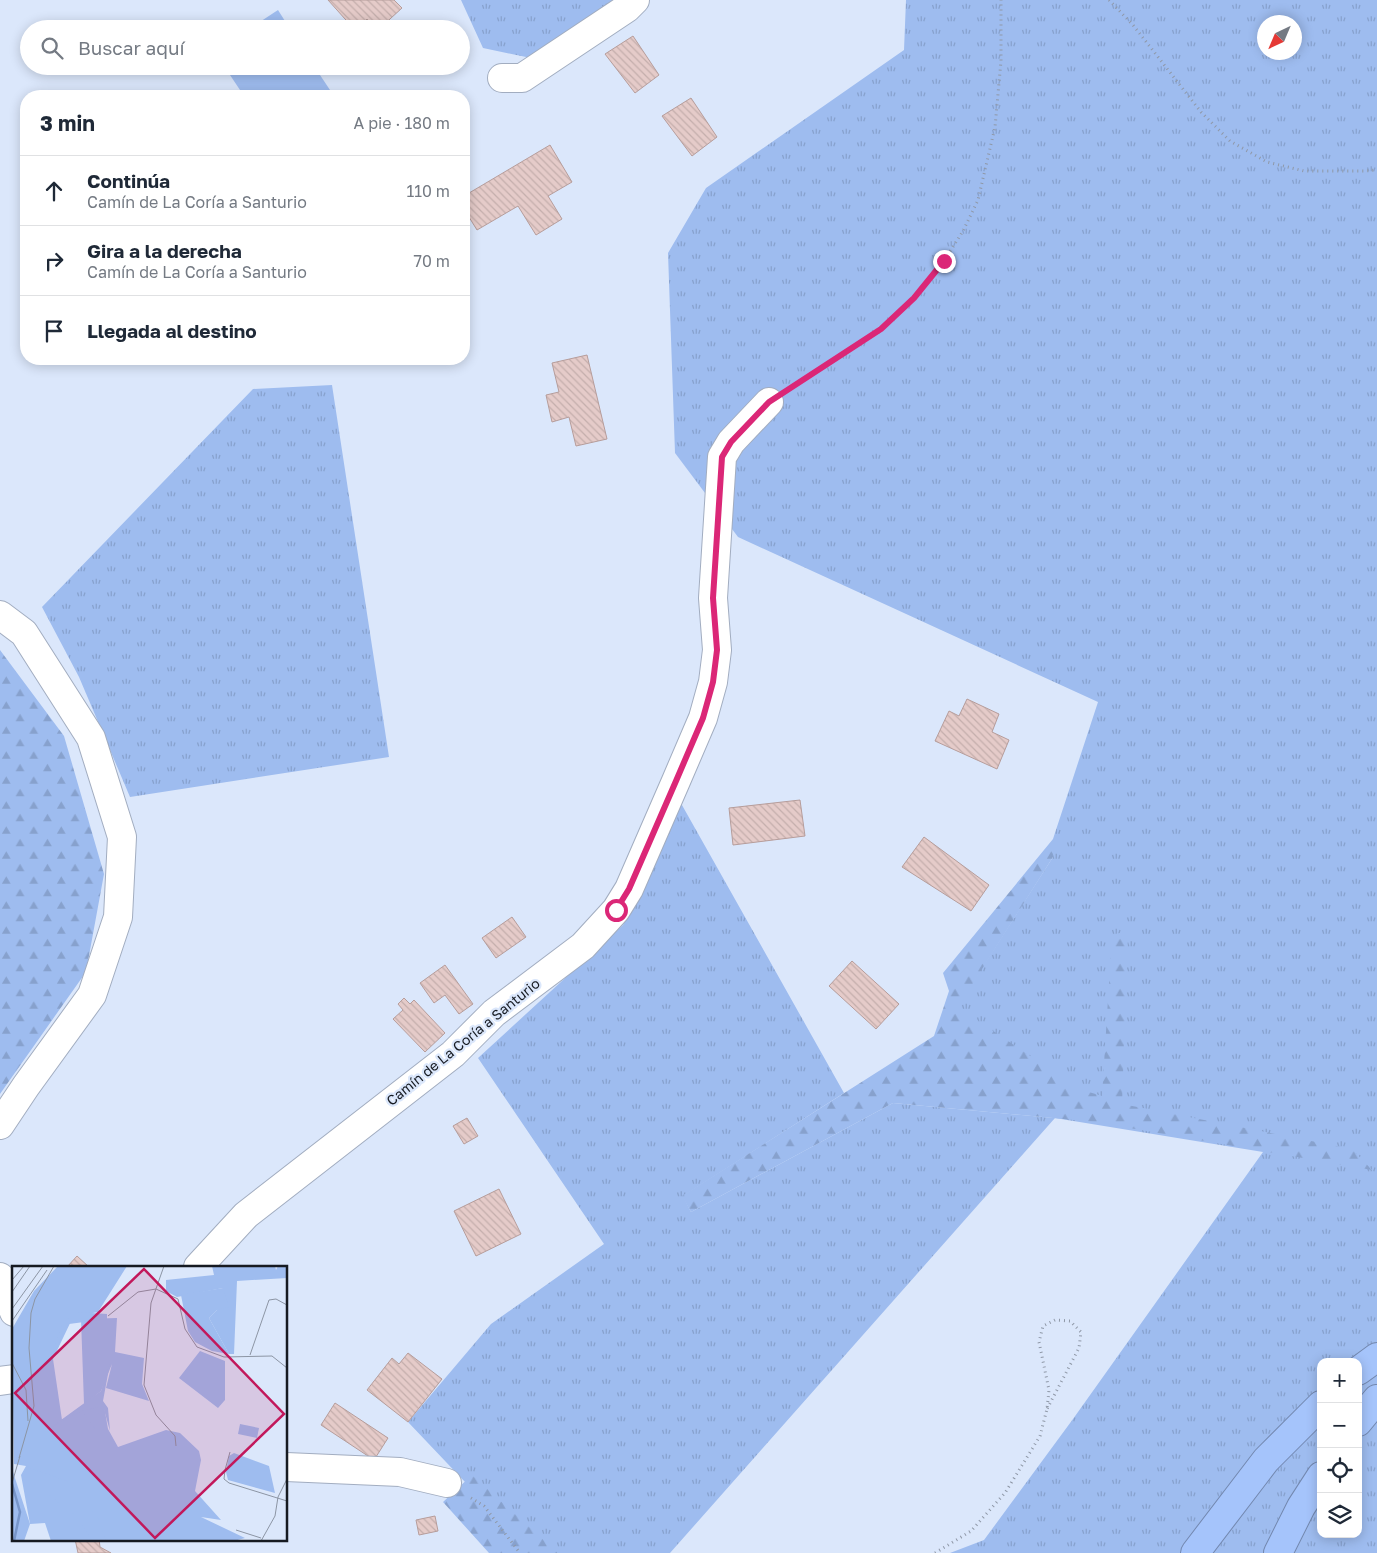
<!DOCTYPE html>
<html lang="es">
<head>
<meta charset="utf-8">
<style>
	body { margin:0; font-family:"Golos Text",sans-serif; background:#f2f2f3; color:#1f2937 }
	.controls { position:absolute; right:15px; bottom:15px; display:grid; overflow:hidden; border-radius:10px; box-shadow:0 2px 12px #0003 }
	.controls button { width:45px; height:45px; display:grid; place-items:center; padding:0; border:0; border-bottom:1px solid #e0e1e3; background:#fff; color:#1f2937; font:25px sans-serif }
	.compass { position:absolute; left:1257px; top:15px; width:45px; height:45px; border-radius:50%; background:#fff; box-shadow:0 2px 12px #0003; rotate:224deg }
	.stop { position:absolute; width:15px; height:15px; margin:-11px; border:4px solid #db2777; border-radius:50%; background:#fff }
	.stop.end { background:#db2777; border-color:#fff; box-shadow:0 1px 5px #0008 }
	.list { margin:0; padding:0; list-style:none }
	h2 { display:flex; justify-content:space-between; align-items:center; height:65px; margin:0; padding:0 20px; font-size:21px }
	h2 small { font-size:16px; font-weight:400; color:#747a83 }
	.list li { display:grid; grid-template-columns:32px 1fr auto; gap:15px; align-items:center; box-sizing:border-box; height:70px; padding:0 20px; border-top:1px solid #e0e1e3 }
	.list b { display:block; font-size:19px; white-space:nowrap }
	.list p { margin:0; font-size:16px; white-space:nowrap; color:#747a83 }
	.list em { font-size:16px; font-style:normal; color:#747a83 }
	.icon { flex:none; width:28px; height:28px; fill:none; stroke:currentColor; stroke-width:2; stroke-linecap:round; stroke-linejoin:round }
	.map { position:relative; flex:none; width:1377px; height:1553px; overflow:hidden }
	.search { position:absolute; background:#fff; box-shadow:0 2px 12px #0003; left:20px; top:20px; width:450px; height:55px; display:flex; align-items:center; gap:12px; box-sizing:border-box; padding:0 18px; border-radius:28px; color:#747a83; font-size:19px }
	.panel { position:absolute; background:#fff; box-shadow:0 2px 12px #0003; left:20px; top:90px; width:450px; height:275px; border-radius:20px }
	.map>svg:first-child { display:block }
	.grass { fill:url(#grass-tufts); fill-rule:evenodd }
	.forest { fill:url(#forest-firs) }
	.green { fill:#9ebcef }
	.building { fill:url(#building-back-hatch); stroke:#b69d9b }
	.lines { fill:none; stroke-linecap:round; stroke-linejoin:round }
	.minor-casing { stroke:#a2adc0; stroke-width:30 }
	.highway-casing { stroke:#7388af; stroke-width:30 }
	.path { stroke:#8f98a7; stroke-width:3; stroke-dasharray:1 4; stroke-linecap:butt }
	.minor { stroke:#fff; stroke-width:28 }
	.highway { stroke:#a5c4fb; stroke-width:28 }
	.route { stroke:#db2777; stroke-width:6 }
	.labels { text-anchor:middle; stroke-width:4.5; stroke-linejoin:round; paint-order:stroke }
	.street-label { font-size:14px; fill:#161a21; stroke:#dbe7fb }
	.inset-river { fill:none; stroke:#7795c9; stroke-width:2.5 }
	.inset-road { fill:none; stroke:#8c95a4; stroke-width:1 }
	.view { fill:#c2185b; fill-opacity:0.15; stroke:#c2185b; stroke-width:2.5 }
	.inset-edge { fill:none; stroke:#161a21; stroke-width:2.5 }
</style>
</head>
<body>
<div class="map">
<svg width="1377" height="1553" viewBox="0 0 1377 1553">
	<defs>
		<pattern id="grass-tufts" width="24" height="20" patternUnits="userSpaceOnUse" patternTransform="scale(1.25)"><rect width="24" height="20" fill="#9ebcef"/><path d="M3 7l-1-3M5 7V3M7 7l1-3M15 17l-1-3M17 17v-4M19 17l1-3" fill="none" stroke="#87a1cd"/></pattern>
		<pattern id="forest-firs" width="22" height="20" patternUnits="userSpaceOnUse" patternTransform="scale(1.25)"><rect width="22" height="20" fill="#9ebcef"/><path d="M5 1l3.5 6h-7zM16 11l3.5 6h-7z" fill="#87a1cd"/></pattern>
		<pattern id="building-back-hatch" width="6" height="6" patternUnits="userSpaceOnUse" patternTransform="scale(1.25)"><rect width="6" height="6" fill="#e5cbc9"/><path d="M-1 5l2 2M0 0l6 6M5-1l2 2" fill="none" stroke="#c4aeac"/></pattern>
	</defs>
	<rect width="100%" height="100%" fill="#dbe7fb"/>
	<!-- grass -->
	<path class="grass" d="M461,0H618L531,58L483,48Z
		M906,0H1377V1553H950L984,1540L1073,1419L1263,1152L1055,1118L670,1553H520L465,1482L408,1422L491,1324L604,1244L478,1058L623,925L649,875L678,798L844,1093L683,1196L691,1212L893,1103L1054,1118L957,1007L1053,857V839L1098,702L738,537L675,453L668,253L706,188L904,50ZM1264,22H1294V52H1264ZM1321,1362H1358V1534H1321Z
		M332,385L389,757L130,797L79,677L42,607L253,389Z"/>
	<!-- forest -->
	<path class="forest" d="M0,650L64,736L104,874L86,972L0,1094Z
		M1053,839V857L958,1007L1079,1089L1102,1096L1112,935L1128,931L1122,1104L1352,1149L1372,1170L1095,1122L893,1103L691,1212L682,1196L934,1036L949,991L943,973Z
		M472,1475L558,1553H489L443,1502Z"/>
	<!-- green -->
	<path class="green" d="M278,10L290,29H249Z
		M224,66H314L334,96H244Z"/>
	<!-- building -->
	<path class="building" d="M328,0H394L402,8L379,29H376L367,19L357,29H354Z
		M633,36L659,75L635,93L605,54Z
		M691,98L717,137L692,156L662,116Z
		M550,145L572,182L548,196L562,219L536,235L518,206L477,230L464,209V196Z
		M587,355L607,439L576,446L569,417L552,422L546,395L559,392L552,363Z
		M967,699L999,714L992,732L1009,740L997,769L935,741L949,711L959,716Z
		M800,800L805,836L733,845L729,808Z
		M924,837L989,885L971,911L902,867Z
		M512,917L526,937L496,958L482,938Z
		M852,961L899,1004L876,1029L829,986Z
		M445,965L473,1004L459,1014L445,995L434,1003L420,983Z
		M404,998L410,1004L414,1000L445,1033L425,1052L393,1019L403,1010L398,1004Z
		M467,1118L478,1136L464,1144L453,1126Z
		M499,1189L521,1234L476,1256L454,1211Z
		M77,1256L89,1267H67Z
		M408,1353L442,1379L408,1422L367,1390L392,1358L399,1364Z
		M335,1403L388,1438L374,1460L321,1425Z
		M435,1516L438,1531L419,1535L416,1520Z
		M75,1539H99L100,1547L111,1553H78Z"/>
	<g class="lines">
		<!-- minor casing -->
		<g class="minor-casing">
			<path id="minor" d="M502,78H522L627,8L635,0
				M0,615L24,633L91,738L122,837L118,917L92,995L26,1086L0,1125
				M198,1267L246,1215L453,1054L494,1013L583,946L616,910L629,889L676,781L703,718L713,682L717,650L713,598L722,457L731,442L769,402
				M0,1277L14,1312
				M0,1381L14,1379
				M286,1467L400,1472L447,1483"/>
		</g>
		<!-- highway casing -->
		<g class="highway-casing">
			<path id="highway" d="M1358,1371L1377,1357
				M1358,1422L1377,1399
				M1195,1553L1266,1460L1321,1405
				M1278,1553L1301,1507L1321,1476"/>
		</g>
		<!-- path -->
		<path class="path" d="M1109,0L1133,25L1201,112L1230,141L1267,162L1304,171H1364L1377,170
			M793,387L881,329L914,299L944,261L963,231L978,200L995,127L1001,61V0
			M471,1498L484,1506L520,1553
			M935,1553L971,1531L1005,1493L1040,1436L1047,1409L1049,1390L1039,1342L1043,1326L1055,1320L1070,1321L1081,1332L1079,1348L1047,1409"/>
		<!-- minor -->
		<use href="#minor" class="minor"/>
		<!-- highway -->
		<use href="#highway" class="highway"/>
	</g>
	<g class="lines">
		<!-- route -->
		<path class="route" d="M616,910L629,889L676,781L703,718L713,682L717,650L713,598L722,457L731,442L769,402L881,329L914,298L944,261"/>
	</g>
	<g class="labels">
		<!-- street labels -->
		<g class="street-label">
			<text transform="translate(463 1042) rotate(-39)" y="5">Camín de La Coría a Santurio</text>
		</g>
	</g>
	<!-- overview -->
	<g transform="translate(12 1266)">
		<rect width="275" height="275" fill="#dbe7fb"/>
		<path d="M46,0H115L86,46L61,51L41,93L50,154L72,138L69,53L105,52L103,86L132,92L130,118L137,135L94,122L100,98L89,125L73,138L92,140L96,163L106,181L154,164L168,167L187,185L189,194L183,225L209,254L189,251L233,272L222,275H39L33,257L18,258L9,209L14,200L2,198L0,63L22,25ZM200,0H263L264,4L266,0H275V12L225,15L222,88H217L197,52L205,44L211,22L165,31L154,25V14L202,9ZM188,85L213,95V134L206,142L167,112ZM222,187L257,200L263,227L216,214L214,206L217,190Z" fill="#9ebcef"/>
		<path d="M211,22L217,41L205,44L197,52L217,88L200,85L183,76L176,65L169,29ZM64,46L95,48V53L57,58L52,63L46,82L43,80L50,58ZM98,97L91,135L96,142L98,165L91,140L70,145L83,163L67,146L38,162L89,125ZM17,202L55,215L86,252L94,275H81L65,251L19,215L15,207ZM0,203L18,258L12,275H0Z" fill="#9ebcef"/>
		<path d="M228,158L247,162L245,172L226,168Z" fill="#9ebcef"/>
		<path class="inset-river" d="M0,218L8,246L2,275"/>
		<path class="inset-road" d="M152,0L139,37L132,119L144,149L163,170L164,180M0,14L12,0M0,26L18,0M0,43L31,0M96,50L126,26L144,23L166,33L173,63L185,81L212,91L260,90L275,102M0,55L35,4M238,89L257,34L264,33L275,39M0,97L14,124L16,155M218,186L213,204L212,213L217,217L275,235M7,192L22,140L17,82L19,47L23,33L42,0M0,217L8,190M224,264L249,272M249,275L263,250L266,231L275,213"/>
		<path class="view" d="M132,3L272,148L143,272L3,127Z"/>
		<rect width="275" height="275" class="inset-edge"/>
	</g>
</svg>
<div class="controls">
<button>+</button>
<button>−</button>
<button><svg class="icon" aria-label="locate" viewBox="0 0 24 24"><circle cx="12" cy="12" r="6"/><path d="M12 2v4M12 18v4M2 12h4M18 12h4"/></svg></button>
<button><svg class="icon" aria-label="layers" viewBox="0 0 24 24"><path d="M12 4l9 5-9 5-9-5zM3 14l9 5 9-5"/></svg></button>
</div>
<svg class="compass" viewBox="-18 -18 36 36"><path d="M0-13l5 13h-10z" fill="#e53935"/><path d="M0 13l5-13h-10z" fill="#747a83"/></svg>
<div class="stop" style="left:616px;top:910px"></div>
<div class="stop end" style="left:944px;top:261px"></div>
<div class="search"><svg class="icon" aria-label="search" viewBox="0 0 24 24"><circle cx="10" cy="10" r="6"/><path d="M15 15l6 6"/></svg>Buscar aquí</div>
<section class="panel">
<h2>3 min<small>A pie · 180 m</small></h2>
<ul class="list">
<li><svg class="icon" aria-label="ahead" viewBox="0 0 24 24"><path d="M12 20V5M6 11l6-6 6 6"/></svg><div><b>Continúa</b><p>Camín de La Coría a Santurio</p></div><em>110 m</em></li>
<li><svg class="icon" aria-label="right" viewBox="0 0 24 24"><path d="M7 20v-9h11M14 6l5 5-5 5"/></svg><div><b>Gira a la derecha</b><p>Camín de La Coría a Santurio</p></div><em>70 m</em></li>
<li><svg class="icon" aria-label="arrive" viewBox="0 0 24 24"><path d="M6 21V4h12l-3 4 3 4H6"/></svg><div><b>Llegada al destino</b></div></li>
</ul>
</section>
</div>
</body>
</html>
